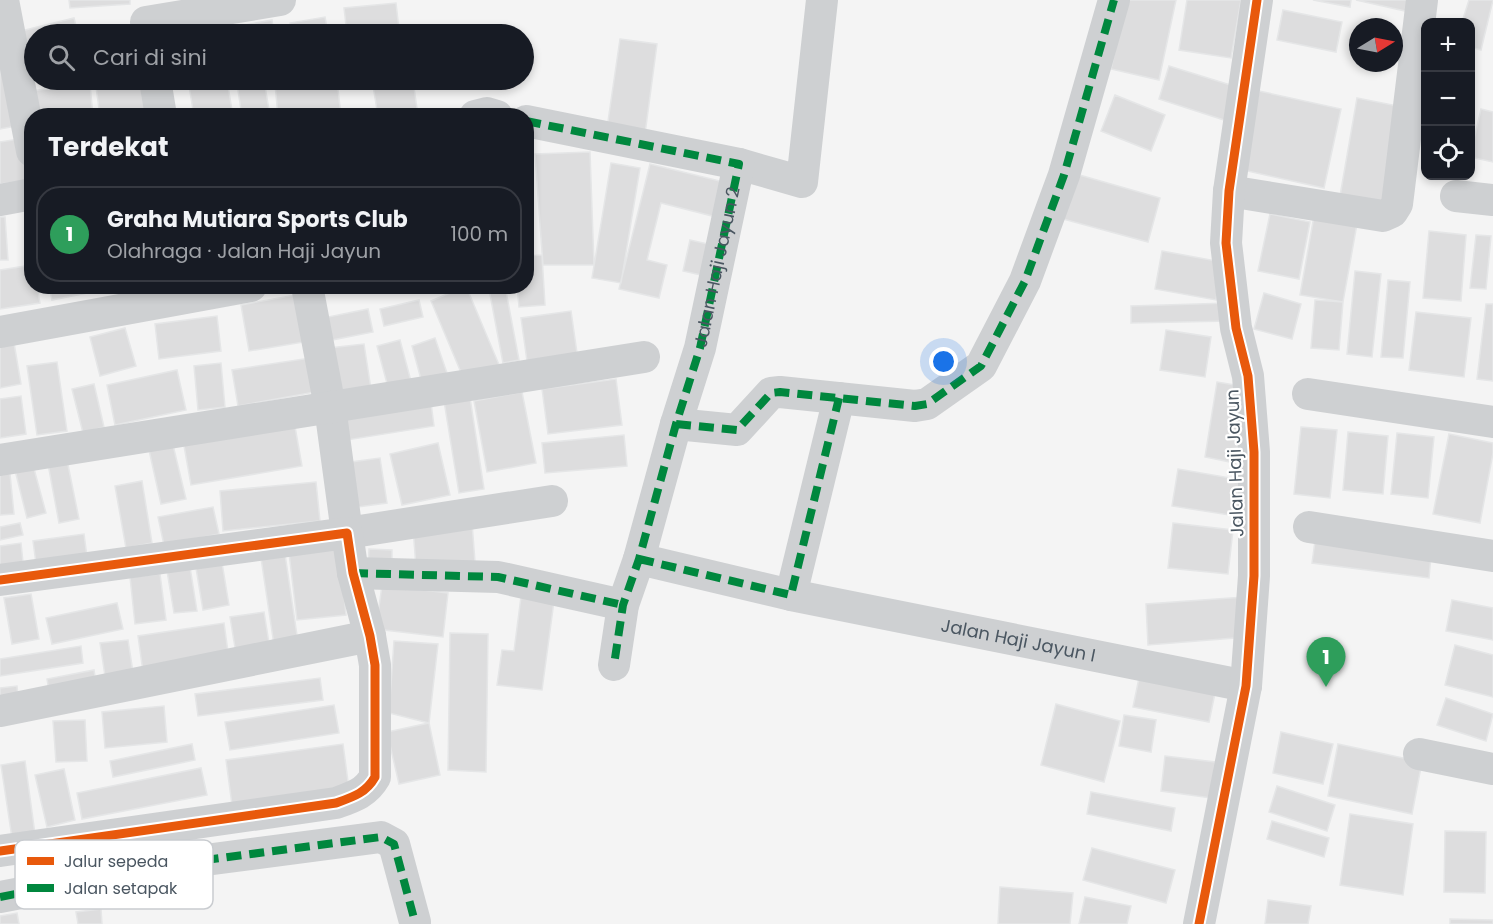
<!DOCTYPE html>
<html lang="id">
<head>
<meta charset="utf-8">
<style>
	body { margin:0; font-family:Poppins,sans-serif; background:#242831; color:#f1f3f6 }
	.controls { position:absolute; right:18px; top:18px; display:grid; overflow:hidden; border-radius:12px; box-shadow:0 3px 9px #0003 }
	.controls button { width:54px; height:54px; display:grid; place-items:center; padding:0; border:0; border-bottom:2px solid #363941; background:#171b24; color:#f1f3f6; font:30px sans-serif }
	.compass { position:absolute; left:1349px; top:18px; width:54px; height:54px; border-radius:50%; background:#171b24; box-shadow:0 3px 9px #0003; rotate:80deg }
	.you { position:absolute; left:944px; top:362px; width:21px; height:21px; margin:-15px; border:4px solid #fff; border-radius:50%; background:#1a73e8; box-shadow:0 0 0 9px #1a73e833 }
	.badge { display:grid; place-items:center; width:39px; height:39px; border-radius:50%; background:#868d94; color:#fff; font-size:20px; font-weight:700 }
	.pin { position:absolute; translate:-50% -50px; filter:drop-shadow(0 2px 3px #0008) }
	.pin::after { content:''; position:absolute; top:32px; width:21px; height:18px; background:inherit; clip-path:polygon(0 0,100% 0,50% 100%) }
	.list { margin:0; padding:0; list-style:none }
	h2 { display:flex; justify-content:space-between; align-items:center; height:78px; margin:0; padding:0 24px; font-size:26px }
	h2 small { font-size:20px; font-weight:400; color:#9ea1a6 }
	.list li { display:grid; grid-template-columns:39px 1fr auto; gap:18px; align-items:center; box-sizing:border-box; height:96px; margin:0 12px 12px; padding:0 12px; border:2px solid #363941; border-radius:24px }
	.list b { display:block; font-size:22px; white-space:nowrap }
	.list p { margin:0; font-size:20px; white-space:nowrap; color:#9ea1a6 }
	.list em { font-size:20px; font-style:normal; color:#9ea1a6 }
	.icon { flex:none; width:33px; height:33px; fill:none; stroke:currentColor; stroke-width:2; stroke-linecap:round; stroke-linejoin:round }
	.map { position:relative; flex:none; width:1493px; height:924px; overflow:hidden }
	.search { position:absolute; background:#171b24; box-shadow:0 3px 9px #0003; left:24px; top:24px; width:510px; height:66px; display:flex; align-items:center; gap:15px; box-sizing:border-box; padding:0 21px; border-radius:33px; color:#9ea1a6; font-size:22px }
	.panel { position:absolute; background:#171b24; box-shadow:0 3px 9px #0003; left:24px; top:108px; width:510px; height:186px; border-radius:24px }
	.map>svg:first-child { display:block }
	.building { fill:#ddddde; stroke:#e5e6e7; stroke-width:1.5 }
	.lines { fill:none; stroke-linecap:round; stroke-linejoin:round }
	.street { stroke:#ced0d2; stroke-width:32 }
	.quiet { stroke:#00873e; stroke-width:8; stroke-dasharray:15 8; stroke-linecap:butt }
	.cycleway-casing { stroke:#fff; stroke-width:13 }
	.cycleway { stroke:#e8590c; stroke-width:9 }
	.labels { text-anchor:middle; stroke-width:4.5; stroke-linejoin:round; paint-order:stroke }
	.street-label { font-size:18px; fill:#4a5661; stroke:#fff }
	.key { fill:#fff; stroke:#c9ccd0; stroke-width:1.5 }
	.key-label { font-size:16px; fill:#4a5661 }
</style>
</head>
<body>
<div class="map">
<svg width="1493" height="924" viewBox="0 0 1493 924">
	<rect width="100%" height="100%" fill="#f4f4f4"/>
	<!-- building -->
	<path class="building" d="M69,0H130V4L70,8Z
		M1126,0H1176L1159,80L1111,69Z
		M1187,0H1241L1231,58L1179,50Z
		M1313,0H1351L1350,7Z
		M1356,0H1417L1414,13Z
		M1469,0H1493L1481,50L1470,47V22H1462Z
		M396,3L399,29L347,34L344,8Z
		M1283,10L1342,22L1336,52L1277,40Z
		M325,17L328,34H292L290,23Z
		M74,18L78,34H34V72H31L21,31Z
		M272,20L274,34H224L223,29Z
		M620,39L657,44L645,134L607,128Z
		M0,61L22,125L0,129Z
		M1169,66L1237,87L1227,121L1159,99Z
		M188,80H227L233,116H194Z
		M264,80L270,116H242L237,84Z
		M319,80H337L341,116H278L275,84Z
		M372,80H413L418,116H378Z
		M150,81L155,116H100L96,87Z
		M90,84L93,116H33L30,91Z
		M1259,91L1341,109L1324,188L1243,170Z
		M1115,95L1165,115L1151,151L1101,131Z
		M1357,98L1403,107L1387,204L1340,196Z
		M1481,109L1493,112V162L1470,157Z
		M25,138L30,180L0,184V142Z
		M590,152L594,265H543L535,154Z
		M611,163L640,168L621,283L592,278Z
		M650,164L732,184L724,219L661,203L647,260L667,265L659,298L619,289Z
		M1076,174L1160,198L1148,242L1063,219Z
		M32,213V256L25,214Z
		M1270,214L1310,222L1299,279L1258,271Z
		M1314,216L1357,224L1343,302L1300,295Z
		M0,217H5L8,260H0Z
		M1429,231L1466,235L1461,301L1423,298Z
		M1476,235L1491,236L1486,289L1470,288Z
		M690,240L717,246L710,277L683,271Z
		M1162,251L1222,262L1216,300L1155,289Z
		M542,255L545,305L519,307L517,286H526V256Z
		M32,265V286H37L40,303L0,309V270Z
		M1355,271L1381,274L1372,357L1347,354Z
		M1388,280L1410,282L1403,358L1381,357Z
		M49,286H87L88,293L52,300Z
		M466,286L500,367L465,382L431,301Z
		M505,286L519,360L503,363L489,289Z
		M1264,293L1301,304L1292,339L1254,329Z
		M295,295L304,342L249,351L241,305Z
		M419,300L423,317L384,326L380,309Z
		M1315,300L1343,302L1339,350L1311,348Z
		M1229,303V321L1131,323V306Z
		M1486,304H1493V381L1477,379Z
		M368,309L373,332L332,340L328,317Z
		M571,311L577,353L527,361L521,318Z
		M1416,312L1471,318L1464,377L1409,370Z
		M217,316L221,351L159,359L155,324Z
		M125,328L136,366L100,376L90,337Z
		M1166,330L1211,337L1205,377L1160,370Z
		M435,338L448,376L422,383L412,346Z
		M400,340L412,385L389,391L377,346Z
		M14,343L21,384L0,388V345Z
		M364,344L371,389L335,394L329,348Z
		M310,358L315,392L238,406L232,370Z
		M57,362L67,431L37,435L27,366Z
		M221,363L225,407L198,410L194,366Z
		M177,370L186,410L115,425L107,385Z
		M616,379L622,425L548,434L542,389Z
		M1217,382L1247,387L1235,463L1205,457Z
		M94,384L104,427L83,433L72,389Z
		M469,391L484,489L459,493L443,395Z
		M522,392L536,463L487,472L474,401Z
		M21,396L26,434L0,438V399Z
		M431,403L434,426L347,440L344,417Z
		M294,421L302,466L191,485L183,440Z
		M1301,427L1337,430L1330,498L1294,494Z
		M1348,432L1388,436L1383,494L1343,490Z
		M1397,433L1434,437L1428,498L1391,494Z
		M1449,434L1493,443V453L1480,523L1433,514Z
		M624,435L627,466L545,473L542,443Z
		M438,443L450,495L402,505L390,454Z
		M173,445L186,499L161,504L149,450Z
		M380,458L387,503L358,507L351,462Z
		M67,460L79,519L59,523L48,464Z
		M33,465L46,513L27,518L15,470Z
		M1178,469L1248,481L1242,517L1172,506Z
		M10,474L14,514L0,515V475Z
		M142,481L152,543L126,548L115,486Z
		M316,482L320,521L223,531L220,491Z
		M213,507L219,534L164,545L158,517Z
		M20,523L23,535L0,540V527Z
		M472,523L475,562L416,567L413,528Z
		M1173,523L1233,530L1228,574L1168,568Z
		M84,534L88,564L37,571L33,541Z
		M1315,541L1431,556L1429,578L1312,563Z
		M21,543L24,572L0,574V546Z
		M339,548L346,615L297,620L289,553Z
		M369,549L392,550V569L368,568Z
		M285,554L298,642L274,645L261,558Z
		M222,563L229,605L203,610L196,568Z
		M190,567L197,611L174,613L167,571Z
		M160,574L166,620L135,624L130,577Z
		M382,585L448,593L443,637L376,629Z
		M522,589L555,594L542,690L497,685L502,650L514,651Z
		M31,594L39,639L12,644L4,598Z
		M1244,597L1247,637L1148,645L1146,604Z
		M1452,600L1493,608V640L1446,631Z
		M117,603L123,629L52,644L46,618Z
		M264,612L271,655L237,660L230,617Z
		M224,623L229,659L143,672L138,636Z
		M450,633L488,634L486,772L448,770Z
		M128,640L133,672L105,676L100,643Z
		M394,641L438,644L429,723L389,713Z
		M1455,645L1493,655V697L1445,685Z
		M81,646L83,663L0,676V659Z
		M94,670L97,689L50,697L47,679Z
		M320,678L323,700L198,716L195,694Z
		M1139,678L1215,693L1209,722L1133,707Z
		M17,686L19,707L0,709V688Z
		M1446,698L1493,714L1486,741L1437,725Z
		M1056,704L1120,721L1104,782L1041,765Z
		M334,705L339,733L230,750L225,722Z
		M164,706L167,742L105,748L102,712Z
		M1124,715L1156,720L1151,752L1119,746Z
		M85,720L87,761L56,762L53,721Z
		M429,723L440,775L399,784L387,732Z
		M1281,732L1333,744L1323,784L1273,773Z
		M192,744L195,760L113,777L110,761Z
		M343,744L349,789L232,805L226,760Z
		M1338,744L1422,762L1412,814L1328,796Z
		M1165,756L1215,762L1211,798L1161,791Z
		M25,761L35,834L12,838L1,765Z
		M201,768L207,795L82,819L77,793Z
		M64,769L75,820L47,827L35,775Z
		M1277,786L1335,805L1327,831L1269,812Z
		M1091,792L1175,808L1171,831L1087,814Z
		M1350,814L1413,824L1403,895L1340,885Z
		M1272,821L1329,838L1324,857L1267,839Z
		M1445,831L1486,832L1485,893L1444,892Z
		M1092,848L1175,870L1166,903L1083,880Z
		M1000,887L1073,893L1070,924H998Z
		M1085,897L1131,906L1127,924H1079Z
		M1268,900L1311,906L1308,924H1265Z
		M101,909L102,924H78L76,912Z
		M17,913L19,924H0V916Z
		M1450,919L1493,920V924H1450Z"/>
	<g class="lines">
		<!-- street -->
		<g class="street">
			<path d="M3,0L32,151"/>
			<path d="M146,22L280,0"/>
			<path d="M155,80L161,116"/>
			<path d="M475,116L487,113L497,116"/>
			<path d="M526,121L739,164L802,182L822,0"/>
			<path d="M1229,191L1383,216L1392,212L1397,204L1422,0"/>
			<path d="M1456,196L1493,200"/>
			<path d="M0,200L32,194"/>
			<path d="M307,286L330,407L347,533L552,501"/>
			<path d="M0,332L251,286"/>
			<path d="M1308,394L1493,422"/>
			<path d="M676,424L737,430L771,393L780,392L915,406L927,404L981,366L1025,281L1064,175L1114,0"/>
			<path d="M0,460L644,357"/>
			<path d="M1309,527L1493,556"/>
			<path id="s1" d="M639,559L791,595L1246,686"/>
			<path d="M353,573L498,577L623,605"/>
			<path d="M0,580L347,533L353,573L370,636L375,665V777C366,793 353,797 336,803L0,851"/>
			<path d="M791,595L839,398"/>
			<path id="s2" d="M614,665L623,605L639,559L676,424L700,348L739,164"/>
			<path d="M0,711L370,636"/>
			<path d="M1419,754L1493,769"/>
			<path d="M0,897L167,865L381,837L394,844L415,922"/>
			<path d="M1199,924L1246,686L1254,576V452L1248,376L1236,328L1226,243L1229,191L1257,0"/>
		</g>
		<!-- quiet -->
		<path class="quiet" d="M487,113L497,116
			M526,121L739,164L700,348L676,424L639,559L623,605L614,665
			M676,424L737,430L771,393L780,392L915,406L927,404L981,366L1025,281L1064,175L1114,0
			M639,559L791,595L839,398
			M353,573L498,577L623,605
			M0,897L167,865L381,837L394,844L415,922"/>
		<!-- cycleway casing -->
		<g class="cycleway-casing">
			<path id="cycleway" d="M0,580L347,533L353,573L370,636L375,665V777C366,793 353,797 336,803L0,851
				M1199,924L1246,686L1254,576V452L1248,376L1236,328L1226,243L1229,191L1257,0"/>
		</g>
		<!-- cycleway -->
		<use href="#cycleway" class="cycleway"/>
	</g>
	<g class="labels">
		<!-- street labels -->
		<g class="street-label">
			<text dy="6" stroke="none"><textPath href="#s2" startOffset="412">Jalan Haji Jayun 2</textPath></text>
			<text transform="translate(1235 463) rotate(-92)" y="6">Jalan Haji Jayun</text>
			<text dy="6" stroke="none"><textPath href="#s1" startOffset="388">Jalan Haji Jayun I</textPath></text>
		</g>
	</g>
	<!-- legend -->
	<rect x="15" y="840" width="198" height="69" rx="9" class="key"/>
	<rect x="27" y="857" width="27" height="8" fill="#e8590c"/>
	<rect x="27" y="884" width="27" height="8" fill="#00873e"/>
	<g class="key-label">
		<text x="64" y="867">Jalur sepeda</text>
		<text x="64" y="894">Jalan setapak</text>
	</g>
</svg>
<div class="controls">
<button>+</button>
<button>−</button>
<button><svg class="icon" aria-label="locate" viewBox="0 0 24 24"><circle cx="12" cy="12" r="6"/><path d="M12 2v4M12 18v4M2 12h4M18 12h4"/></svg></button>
</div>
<svg class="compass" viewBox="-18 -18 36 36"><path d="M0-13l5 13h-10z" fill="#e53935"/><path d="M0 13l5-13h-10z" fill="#9ea1a6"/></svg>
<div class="you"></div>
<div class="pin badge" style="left:1326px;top:687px;background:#2e9e5b">1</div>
<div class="search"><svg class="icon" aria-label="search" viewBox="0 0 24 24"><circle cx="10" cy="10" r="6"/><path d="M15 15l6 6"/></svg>Cari di sini</div>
<section class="panel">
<h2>Terdekat<small></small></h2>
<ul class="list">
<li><span class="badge" style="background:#2e9e5b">1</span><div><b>Graha Mutiara Sports Club</b><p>Olahraga · Jalan Haji Jayun</p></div><em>100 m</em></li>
</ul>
</section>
</div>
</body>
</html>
